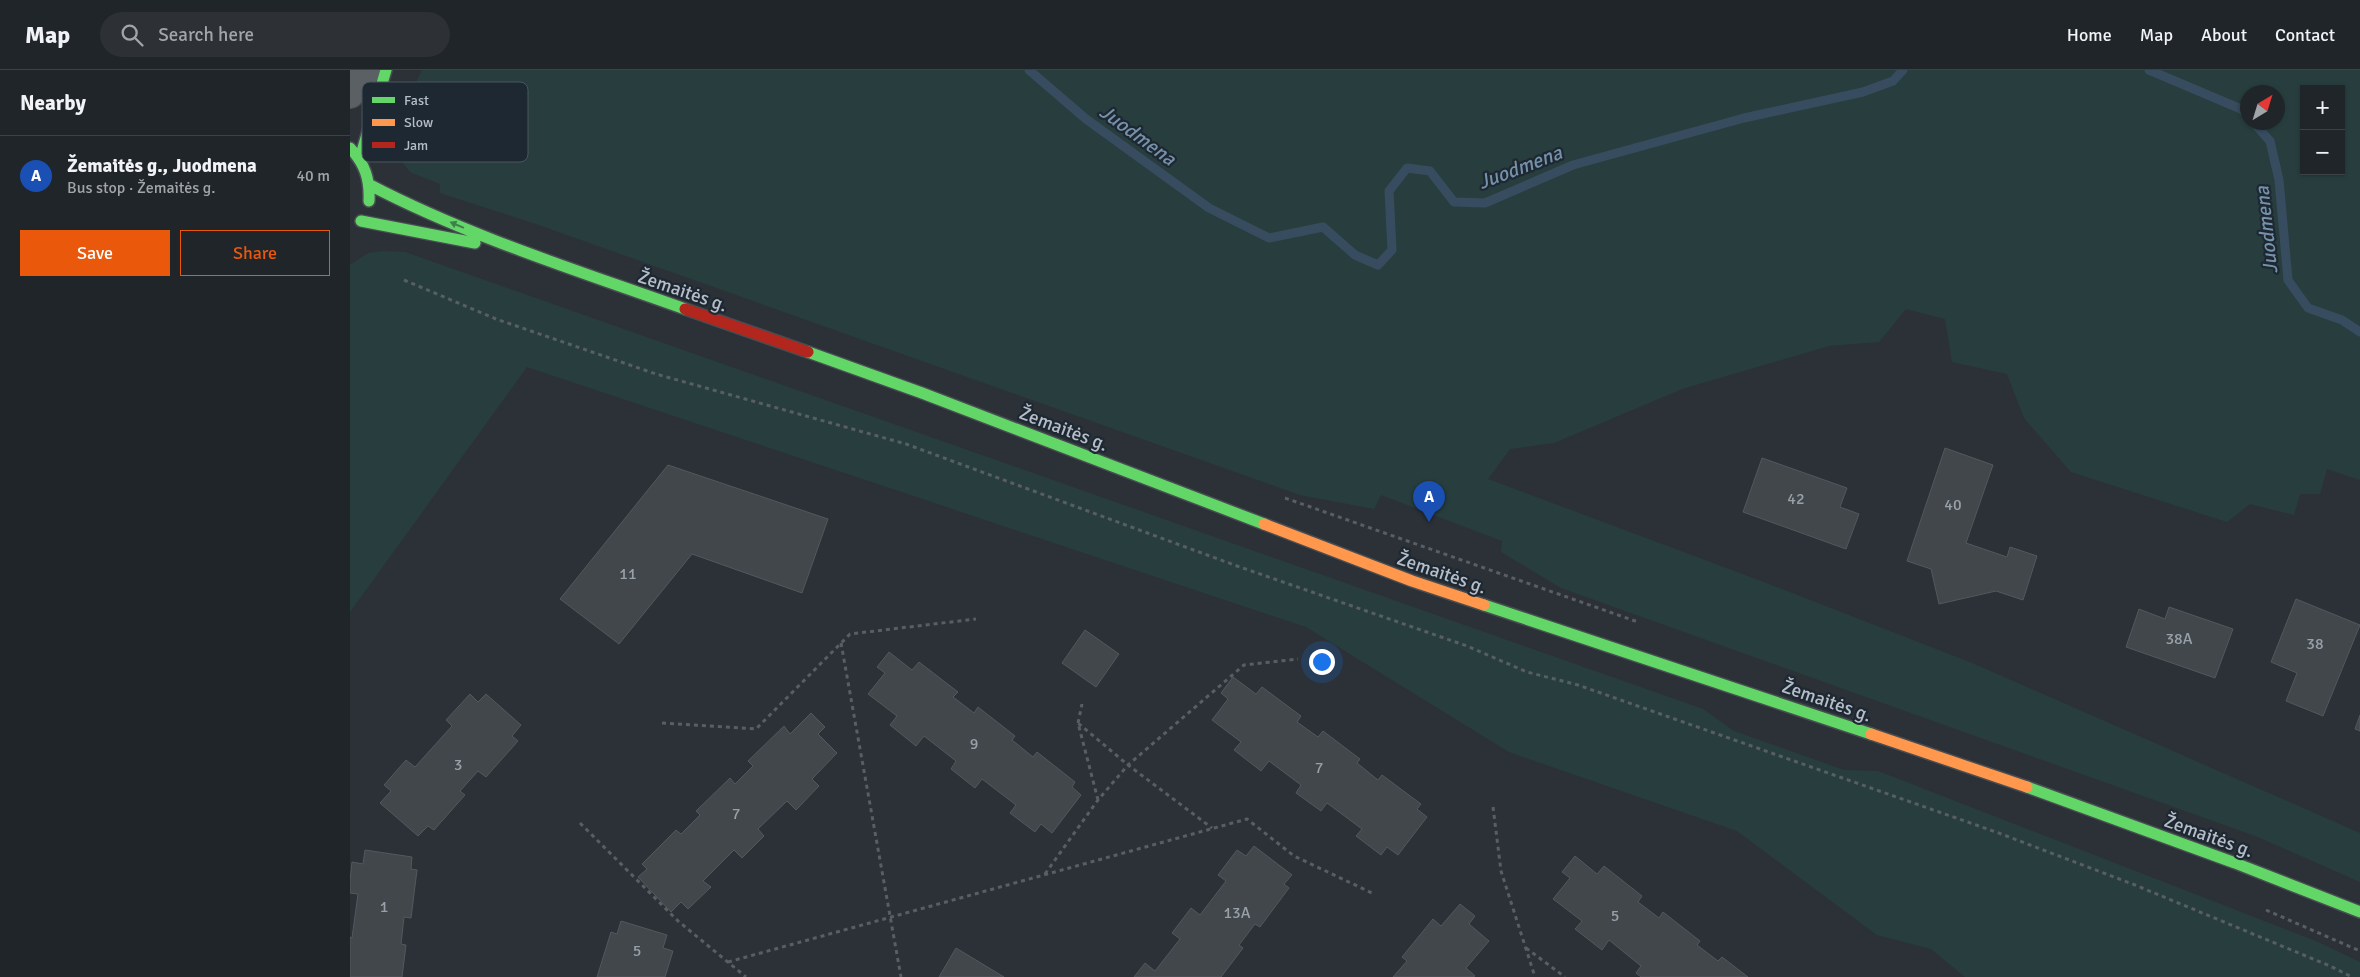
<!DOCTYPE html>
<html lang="en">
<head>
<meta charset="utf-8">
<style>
	body { margin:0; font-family:Signika,sans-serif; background:#2d3135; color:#f1f3f6 }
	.controls { position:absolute; right:15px; top:15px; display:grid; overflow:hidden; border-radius:0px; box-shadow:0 1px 4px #0004 }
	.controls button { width:45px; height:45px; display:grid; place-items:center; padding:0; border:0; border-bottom:1px solid #3d4246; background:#202529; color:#f1f3f6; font:25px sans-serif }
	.compass { position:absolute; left:1890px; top:15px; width:45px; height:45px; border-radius:50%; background:#202529; box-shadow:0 1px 4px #0004; rotate:38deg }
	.you { position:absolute; left:971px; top:591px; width:18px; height:18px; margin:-12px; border:4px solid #fff; border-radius:50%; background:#1a73e8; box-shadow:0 0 0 8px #1a73e833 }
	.badge { display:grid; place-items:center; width:32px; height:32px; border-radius:50%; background:#ea580c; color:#fff; font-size:16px; font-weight:700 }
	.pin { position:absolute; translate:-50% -41px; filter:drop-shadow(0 1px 2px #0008) }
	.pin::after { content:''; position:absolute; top:26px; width:18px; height:15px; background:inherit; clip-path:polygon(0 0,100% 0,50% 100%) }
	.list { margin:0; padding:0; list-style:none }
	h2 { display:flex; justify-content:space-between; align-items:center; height:65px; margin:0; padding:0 20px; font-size:21px }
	h2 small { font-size:16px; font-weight:400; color:#a2a5a8 }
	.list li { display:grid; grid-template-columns:32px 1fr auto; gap:15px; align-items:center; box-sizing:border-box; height:80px; padding:0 20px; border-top:1px solid #3d4246 }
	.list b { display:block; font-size:19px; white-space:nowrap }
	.list p { margin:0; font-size:16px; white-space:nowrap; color:#a2a5a8 }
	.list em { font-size:16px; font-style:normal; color:#a2a5a8 }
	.actions { display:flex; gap:10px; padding:15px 20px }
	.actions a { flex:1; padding:11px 0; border:1px solid #ea580c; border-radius:0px; text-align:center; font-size:18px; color:#ea580c }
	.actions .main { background:#ea580c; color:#fff }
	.icon { flex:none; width:28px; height:28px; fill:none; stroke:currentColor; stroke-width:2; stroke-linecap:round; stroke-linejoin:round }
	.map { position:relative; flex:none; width:2010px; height:907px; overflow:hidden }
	header { display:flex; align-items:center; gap:30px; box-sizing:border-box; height:70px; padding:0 25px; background:#202529; border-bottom:1px solid #3d4246 }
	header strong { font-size:24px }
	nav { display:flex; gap:28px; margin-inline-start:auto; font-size:18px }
	.search { width:350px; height:45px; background:#2d3135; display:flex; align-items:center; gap:12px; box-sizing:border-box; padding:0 18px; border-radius:28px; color:#a2a5a8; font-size:19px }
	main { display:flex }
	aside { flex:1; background:#202529 }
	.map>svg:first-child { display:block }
	.green { fill:#283e3e; fill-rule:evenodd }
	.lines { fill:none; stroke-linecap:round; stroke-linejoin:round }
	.stream { stroke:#384c60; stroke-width:9 }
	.building { fill:#42474c; stroke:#53585f }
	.street-casing { stroke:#484d52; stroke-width:30 }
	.fast-casing { stroke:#484d52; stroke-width:14 }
	.slow-casing { stroke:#484d52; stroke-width:14 }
	.jam-casing { stroke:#484d52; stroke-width:14 }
	.path { stroke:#595e62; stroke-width:3; stroke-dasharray:4 4; stroke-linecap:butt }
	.street { stroke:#5b6065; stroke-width:28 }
	.fast { stroke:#63d668; stroke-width:11 }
	.slow { stroke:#ff974d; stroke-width:11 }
	.jam { stroke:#b3261e; stroke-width:11 }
	.oneway { fill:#407f4d }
	.labels { text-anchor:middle; stroke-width:4.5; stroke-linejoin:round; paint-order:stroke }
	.number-label { font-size:16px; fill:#98a0a9 }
	.street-label { font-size:19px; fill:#b5bec8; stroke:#1e2832 }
	.water-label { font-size:20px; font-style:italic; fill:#7692aa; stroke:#1e2832 }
	.key { fill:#1e2832; stroke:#4b555f; stroke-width:1 }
	.key-label { font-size:14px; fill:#b5bec8 }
</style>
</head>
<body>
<header>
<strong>Map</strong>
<div class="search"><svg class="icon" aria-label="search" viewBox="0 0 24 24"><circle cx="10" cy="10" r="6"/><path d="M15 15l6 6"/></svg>Search here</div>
<nav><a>Home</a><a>Map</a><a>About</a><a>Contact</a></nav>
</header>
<main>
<aside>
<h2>Nearby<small></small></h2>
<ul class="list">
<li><span class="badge" style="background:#1a4fb4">A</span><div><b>Žemaitės g., Juodmena</b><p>Bus stop · Žemaitės g.</p></div><em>40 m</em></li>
</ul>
<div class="actions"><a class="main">Save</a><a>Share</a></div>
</aside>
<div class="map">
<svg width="2010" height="907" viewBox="0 0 2010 907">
	<rect width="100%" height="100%" fill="#2b3137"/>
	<!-- green -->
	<path class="green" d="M72,0H2010V410L1977,399L1970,424H1950L1944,445L1900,434L1877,452L1721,402L1674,348L1657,304L1602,292L1595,249L1556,239L1529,272L1479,276L1332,319L1204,373L1160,379L1138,409L1411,511L1622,593L2010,763V812L1908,767L1211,518L1151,482L1152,471L1031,425L1024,439L950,425L186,154L90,123V114L60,102L47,85L43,67L51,44ZM1954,19H1991V101H1954ZM1928,22V52H1898V22Z
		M34,181L55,182L1353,639L1384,661L1494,700L1528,701L1968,872L2010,892V907H1615L1581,879L1527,865L1387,761L1159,682L956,557L177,297L0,542V195L18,183Z"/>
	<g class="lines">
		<!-- stream -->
		<path class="stream" d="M679,0L736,49L859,138L919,168L973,157L1005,185L1028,195L1042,180L1039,121L1057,98L1080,101L1104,132L1135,133L1223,95L1394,48L1513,22L1543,11L1553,0
			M1799,0L1891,39L1898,46
			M1903,52L1920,71L1929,110L1938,210L1958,238L1992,250L2010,262"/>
	</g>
	<!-- building -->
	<path class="building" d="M1595,378L1643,395L1616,473L1657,487L1660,477L1687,486L1673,530L1646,521L1589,534L1581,499L1557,491Z
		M1412,388L1497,418L1490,437L1509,444L1496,479L1393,442Z
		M318,395L478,449L452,523L342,484L269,574L210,529Z
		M1946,529L2010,555L1973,646L1936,631L1947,603L1921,592Z
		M1819,537L1883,559L1865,608L1776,577L1789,539L1815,549Z
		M735,560L769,584L746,617L712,593Z
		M539,582L562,600L569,592L608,622L603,627L624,643L628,637L665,666L662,670L683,687L687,682L725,712L722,717L731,725L702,763L691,754L685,762L660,743L666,735L632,709L625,718L601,699L606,691L574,666L566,676L540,655L547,646L518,624L535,603L527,597Z
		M883,607L906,624L912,617L951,646L947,652L968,667L973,661L1010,689L1007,693L1028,710L1032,705L1071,734L1067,739L1077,747L1048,785L1037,777L1031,785L1006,766L1012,759L977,733L971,741L946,723L951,715L919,691L911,701L884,680L891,672L862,650L878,629L871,623Z
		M120,624L128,632L136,624L171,655L162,666L168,671L136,707L128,701L110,721L115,725L84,760L78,756L68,766L30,733L41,721L34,715L56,690L65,697L102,656L96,650Z
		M461,643L475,657L468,664L487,683L462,709L469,716L446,740L437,731L408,759L414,766L392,788L384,780L353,811L361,817L338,839L331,832L321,842L288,807L297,799L292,794L326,760L331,764L350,745L346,741L380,708L385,714L403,696L398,691L434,656L440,664Z
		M2010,645V661L2005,659Z
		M904,776L942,805L934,814L939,818L910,857L905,854L889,875L893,878L871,907H784L795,893L805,901L830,869L822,863L841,838L850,845L876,811L868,805L887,780L896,786Z
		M15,780L62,787L61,799L67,800L61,848L54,847L51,874L56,875L52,907H0V867L2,868L8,824L0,823V811L2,792L13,794Z
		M1225,786L1247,804L1254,796L1292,826L1288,832L1309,848L1313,842L1350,871L1347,875L1368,891L1372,887L1398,907H1291L1286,903L1291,896L1259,870L1252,880L1225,859L1232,851L1203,829L1220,808L1212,802Z
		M1110,834L1125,846L1119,854L1139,871L1116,898L1125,906L1123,907H1043L1057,891L1052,887L1083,849L1091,856Z
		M271,851L317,865L313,878L323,881L315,907H247L261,862L267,864Z
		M606,878L654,907H589Z"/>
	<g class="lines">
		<!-- street casing -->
		<g class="street-casing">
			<path id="street" d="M0,24L17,0"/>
		</g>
		<!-- fast casing -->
		<g class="fast-casing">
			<path id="fast" d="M0,78C15,94 20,109 19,131
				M10,88L36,0
				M20,115C120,167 229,201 335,239
				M11,151L125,173
				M458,282L572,323L914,454
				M1134,535L1521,664
				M1677,717L1885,793L2010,842"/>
		</g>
		<!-- slow casing -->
		<g class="slow-casing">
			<path id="slow" d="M914,454L1062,511L1134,535
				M1521,664L1677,717"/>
		</g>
		<!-- jam casing -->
		<g class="jam-casing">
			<path id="jam" d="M335,239L458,282"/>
		</g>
		<!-- path -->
		<path class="path" d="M54,210L146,249L306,304L556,374L887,496L1117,576L1177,602L1228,615L1646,762L1785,815L1980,896L2002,907
			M935,428L1288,552
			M491,573L551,907
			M312,653L406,659L500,564L626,549
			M728,653L732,634
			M748,730L728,653L778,695L862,758
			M1143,737L1151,801L1185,907
			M230,753L328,851L396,907
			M695,804L748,730L778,695L894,595L948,589
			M1916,840L2010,881
			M1176,878L1215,907
			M378,892L897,749L944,786L1022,823"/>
		<!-- street -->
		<use href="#street" class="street"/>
		<!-- fast -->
		<use href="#fast" class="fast"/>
		<!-- slow -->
		<use href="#slow" class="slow"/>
		<!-- jam -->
		<use href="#jam" class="jam"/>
	</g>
	<!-- one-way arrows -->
	<defs><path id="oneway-solid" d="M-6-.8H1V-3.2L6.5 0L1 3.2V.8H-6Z" transform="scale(1.25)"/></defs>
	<use class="oneway" href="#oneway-solid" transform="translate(107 155) rotate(-157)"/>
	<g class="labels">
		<!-- number labels -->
		<g class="number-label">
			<text x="1446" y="434">42</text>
			<text x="1603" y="440">40</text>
			<text x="278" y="509">11</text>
			<text x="1829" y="574">38A</text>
			<text x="1965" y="579">38</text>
			<text x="624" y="679">9</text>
			<text x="108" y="700">3</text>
			<text x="969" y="703">7</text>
			<text x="386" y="749">7</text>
			<text x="34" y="842">1</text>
			<text x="887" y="848">13A</text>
			<text x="1265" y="851">5</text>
			<text x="287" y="886">5</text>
		</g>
		<!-- street labels -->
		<g class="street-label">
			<text transform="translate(333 220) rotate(19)" y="7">Žemaitės g.</text>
			<text transform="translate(714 358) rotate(21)" y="7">Žemaitės g.</text>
			<text transform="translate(1092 502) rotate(19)" y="7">Žemaitės g.</text>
			<text transform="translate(1477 630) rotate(19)" y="7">Žemaitės g.</text>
			<text transform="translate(1859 765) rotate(20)" y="7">Žemaitės g.</text>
		</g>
		<!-- water labels -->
		<g class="water-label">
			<text transform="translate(788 65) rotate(36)" y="7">Juodmena</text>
			<text transform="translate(1170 97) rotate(-21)" y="7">Juodmena</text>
			<text transform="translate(1916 160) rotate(-96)" y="7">Juodmena</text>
		</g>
	</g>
	<!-- legend -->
	<rect x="12" y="12" width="166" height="80" rx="8" class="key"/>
	<rect x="22" y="27" width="23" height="6" fill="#63d668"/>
	<rect x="22" y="49" width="23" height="7" fill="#ff974d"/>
	<rect x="22" y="72" width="23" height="6" fill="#b3261e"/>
	<g class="key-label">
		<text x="54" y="35">Fast</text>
		<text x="54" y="57">Slow</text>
		<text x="54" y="80">Jam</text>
	</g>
</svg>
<div class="controls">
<button>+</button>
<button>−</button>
</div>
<svg class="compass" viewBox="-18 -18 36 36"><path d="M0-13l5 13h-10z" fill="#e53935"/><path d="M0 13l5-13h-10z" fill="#a2a5a8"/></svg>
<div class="you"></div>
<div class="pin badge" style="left:1079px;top:452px;background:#1a4fb4">A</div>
</div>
</main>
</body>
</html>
